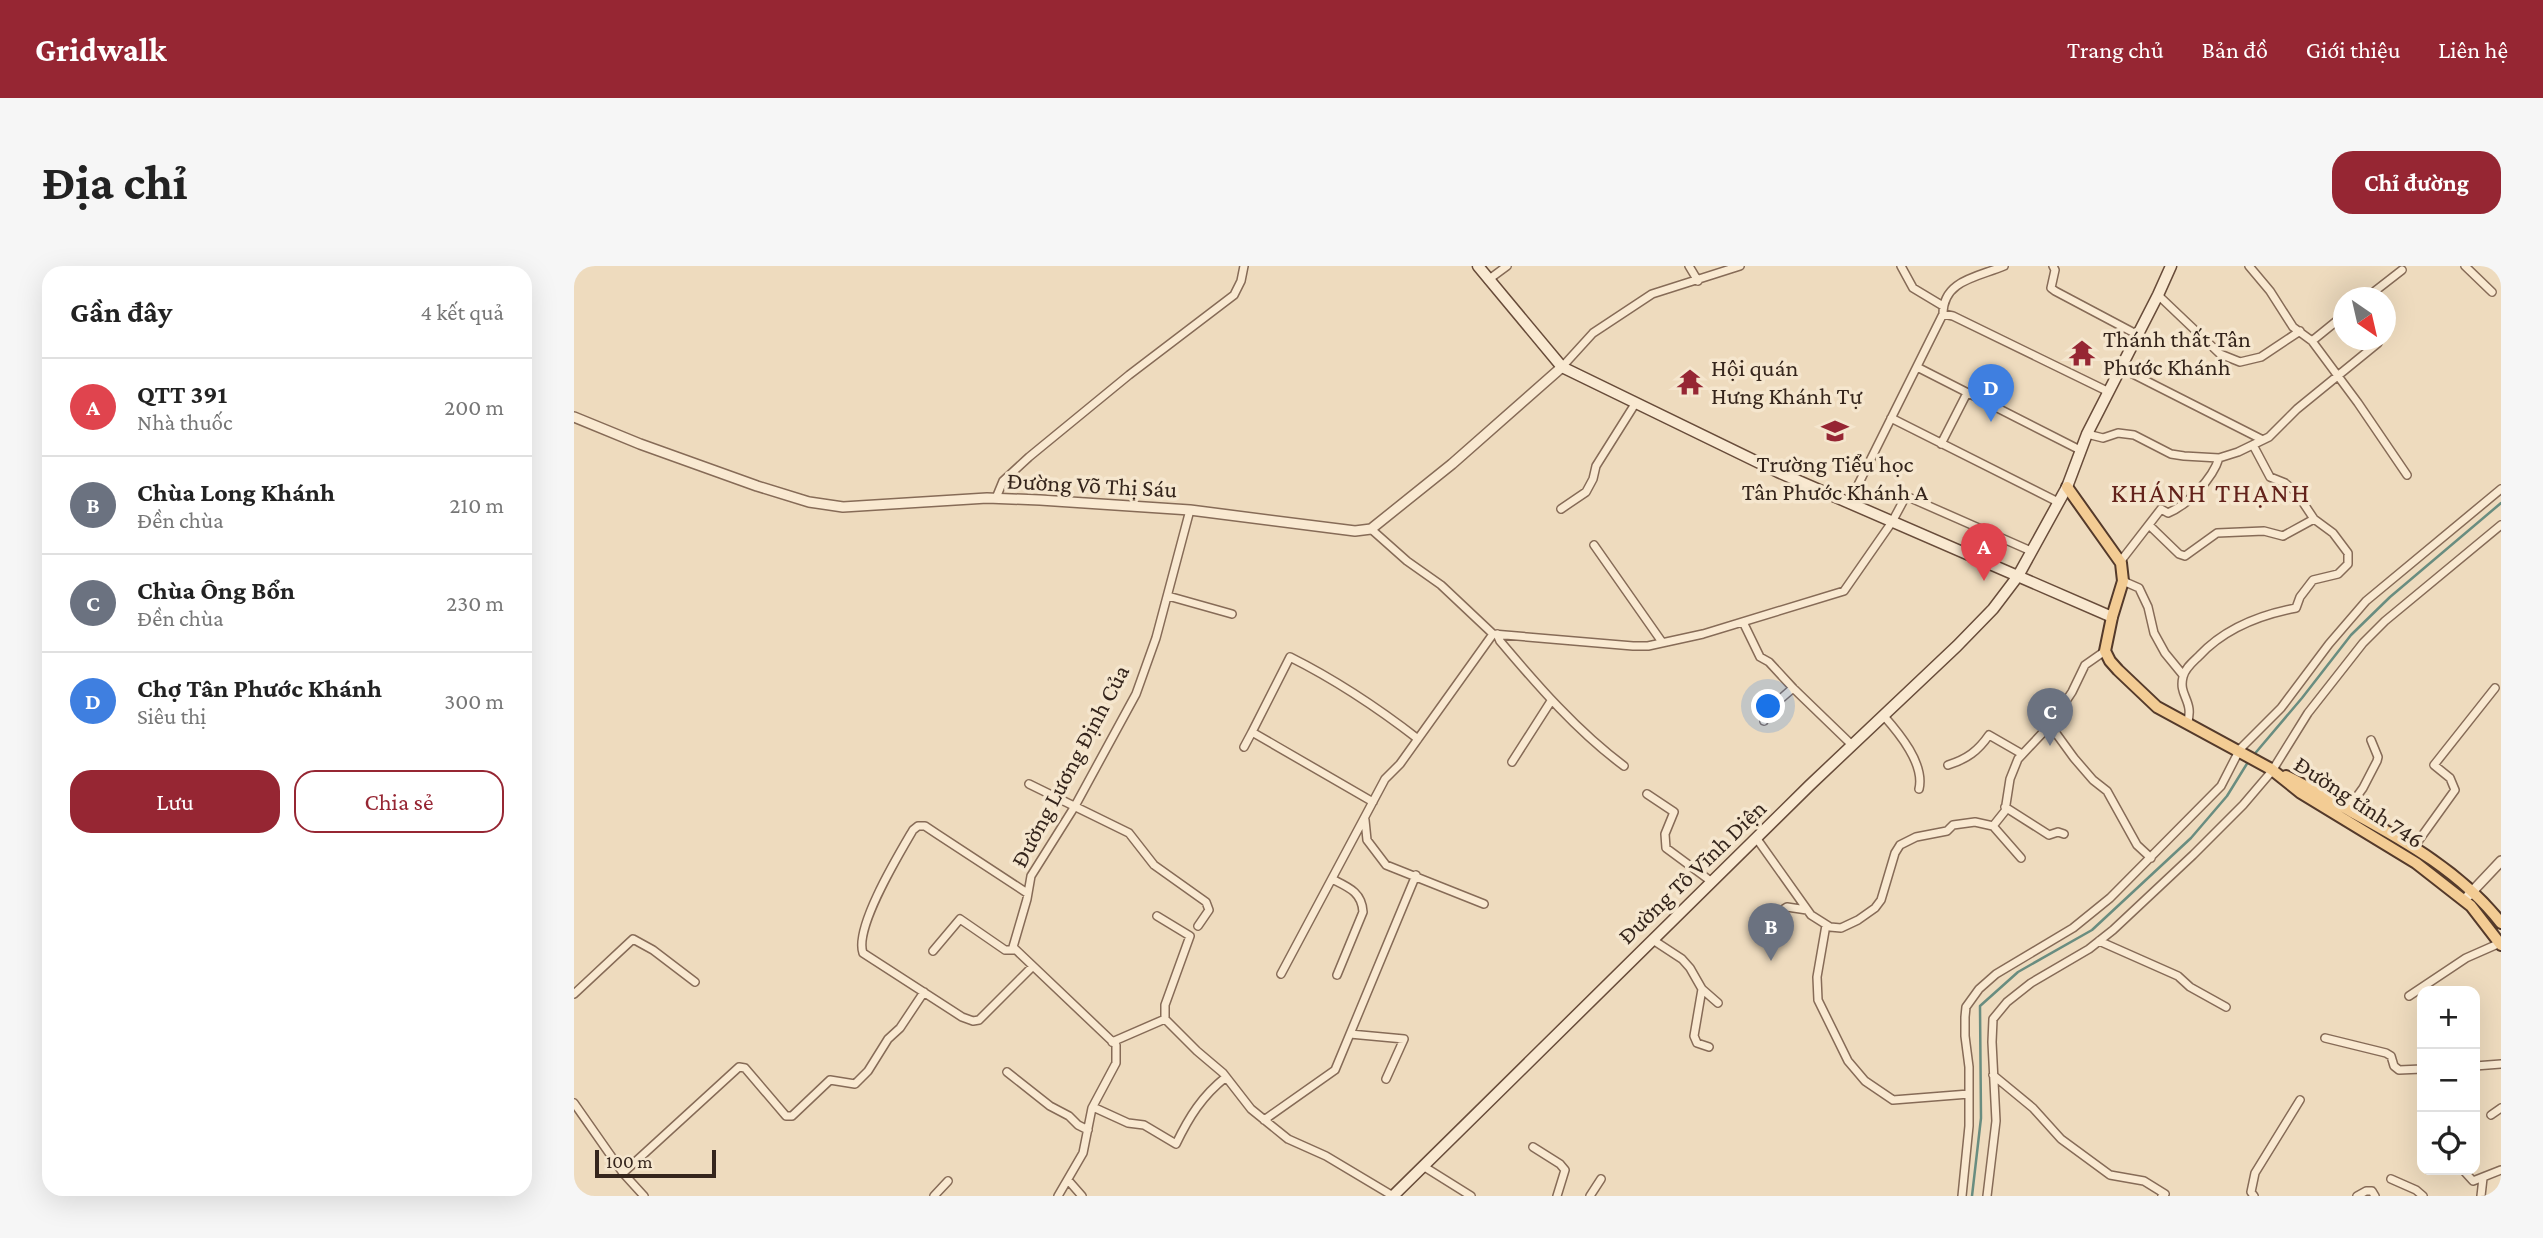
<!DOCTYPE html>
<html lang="vi">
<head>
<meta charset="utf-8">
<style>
	body { margin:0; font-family:"Crimson Pro",serif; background:#f6f6f6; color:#222 }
	.controls { position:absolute; right:21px; bottom:21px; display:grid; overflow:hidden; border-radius:14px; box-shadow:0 7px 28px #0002 }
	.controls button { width:63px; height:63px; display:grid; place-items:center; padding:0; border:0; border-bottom:2px solid #e0e0e0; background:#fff; color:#222; font:35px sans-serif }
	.compass { position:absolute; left:1759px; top:21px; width:63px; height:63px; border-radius:50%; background:#fff; box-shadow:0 7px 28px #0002; rotate:146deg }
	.scale { position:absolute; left:21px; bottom:18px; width:121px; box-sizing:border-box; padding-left:7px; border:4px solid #35251c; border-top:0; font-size:19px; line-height:24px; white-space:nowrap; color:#35251c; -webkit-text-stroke:5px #f5e6ce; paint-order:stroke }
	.you { position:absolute; left:1195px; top:441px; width:24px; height:24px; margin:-18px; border:5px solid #fff; border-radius:50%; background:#1a73e8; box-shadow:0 0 0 10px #1a73e833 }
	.badge { display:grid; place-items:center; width:46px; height:46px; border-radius:50%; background:#962633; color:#fff; font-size:23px; font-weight:700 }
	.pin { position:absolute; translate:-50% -58px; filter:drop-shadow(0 2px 4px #0008) }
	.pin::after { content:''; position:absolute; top:37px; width:24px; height:21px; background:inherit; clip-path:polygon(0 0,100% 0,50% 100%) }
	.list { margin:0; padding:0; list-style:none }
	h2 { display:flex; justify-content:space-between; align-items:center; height:91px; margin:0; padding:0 28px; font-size:30px }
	h2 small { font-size:23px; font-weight:400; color:#767676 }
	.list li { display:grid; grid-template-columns:46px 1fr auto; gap:21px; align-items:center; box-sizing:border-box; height:98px; padding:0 28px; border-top:2px solid #e0e0e0 }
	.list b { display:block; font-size:26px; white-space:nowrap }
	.list p { margin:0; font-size:23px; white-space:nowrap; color:#767676 }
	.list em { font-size:23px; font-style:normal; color:#767676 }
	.actions { display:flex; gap:14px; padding:21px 28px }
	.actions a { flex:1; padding:16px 0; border:2px solid #962633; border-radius:21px; text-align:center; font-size:24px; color:#962633 }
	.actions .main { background:#962633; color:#fff }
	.icon { flex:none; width:38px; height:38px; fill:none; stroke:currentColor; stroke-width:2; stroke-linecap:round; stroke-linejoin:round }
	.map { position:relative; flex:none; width:1927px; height:930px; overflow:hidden; border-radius:21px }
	header { display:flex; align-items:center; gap:42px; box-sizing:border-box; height:98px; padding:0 35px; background:#962633; color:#fff }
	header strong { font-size:33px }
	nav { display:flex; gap:38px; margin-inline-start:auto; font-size:24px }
	.intro { display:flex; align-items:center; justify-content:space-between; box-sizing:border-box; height:168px; padding:0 42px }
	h1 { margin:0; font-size:49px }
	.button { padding:18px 32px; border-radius:21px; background:#962633; color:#fff; font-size:24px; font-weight:700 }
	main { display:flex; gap:42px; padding:0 42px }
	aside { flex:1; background:#fff; border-radius:21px; box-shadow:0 7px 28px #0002 }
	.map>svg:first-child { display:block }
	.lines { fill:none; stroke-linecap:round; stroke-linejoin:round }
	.stream { stroke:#698d80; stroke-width:2.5 }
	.minor-casing { stroke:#866b57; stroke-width:10 }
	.tertiary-casing { stroke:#866b57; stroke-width:12 }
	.secondary-casing { stroke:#684c3a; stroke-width:13 }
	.primary-casing { stroke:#543a2b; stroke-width:14 }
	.minor { stroke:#f9e9d1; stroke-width:7 }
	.tertiary { stroke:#f9e9d1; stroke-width:9 }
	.secondary { stroke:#f9e9d1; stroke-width:10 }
	.primary { stroke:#f3cc94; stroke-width:10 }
	.labels { text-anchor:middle; stroke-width:7; stroke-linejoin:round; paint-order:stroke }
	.poi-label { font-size:24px; fill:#35251c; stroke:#f5e6ce; text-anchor:start }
	.street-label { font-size:24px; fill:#35251c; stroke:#f5e6ce }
	.quarter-label { font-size:28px; letter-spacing:2px; fill:#63221b; stroke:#f5e6ce }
</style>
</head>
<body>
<header>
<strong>Gridwalk</strong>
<nav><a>Trang chủ</a><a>Bản đồ</a><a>Giới thiệu</a><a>Liên hệ</a></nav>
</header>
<div class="intro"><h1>Địa chỉ</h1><a class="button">Chỉ đường</a></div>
<main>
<aside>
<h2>Gần đây<small>4 kết quả</small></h2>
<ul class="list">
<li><span class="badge" style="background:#e0444e">A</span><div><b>QTT 391</b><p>Nhà thuốc</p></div><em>200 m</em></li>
<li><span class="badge" style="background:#6b7280">B</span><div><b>Chùa Long Khánh</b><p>Đền chùa</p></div><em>210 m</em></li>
<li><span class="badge" style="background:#6b7280">C</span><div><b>Chùa Ông Bổn</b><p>Đền chùa</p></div><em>230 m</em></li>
<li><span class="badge" style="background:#3f7fe0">D</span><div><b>Chợ Tân Phước Khánh</b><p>Siêu thị</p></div><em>300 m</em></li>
</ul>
<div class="actions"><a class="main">Lưu</a><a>Chia sẻ</a></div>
</aside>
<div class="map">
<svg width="1927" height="930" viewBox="0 0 1927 930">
	<rect width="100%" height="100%" fill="#eedbbe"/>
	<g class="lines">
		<!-- stream -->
		<path class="stream" d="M1678,491L1728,432L1777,369L1816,331L1927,237
			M1398,930L1407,852L1406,740L1444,706L1518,664L1617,572L1653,530L1674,496"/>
		<!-- minor casing -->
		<g class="minor-casing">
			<path id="minor" d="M1115,0L1124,15
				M1327,0L1339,22L1369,40
				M1479,0L1481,4L1477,22L1481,25L1564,69
				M1675,0L1696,25L1719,61L1738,75L1784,137L1833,209
				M1891,0L1918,26
				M914,14L933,0
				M1584,29L1646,88L1666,96L1687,91L1726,65
				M1792,32L1828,4
				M1369,48C1369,14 1404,11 1430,0
				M1738,75L1770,49
				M988,101L1019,67L1078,28L1166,0
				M1343,101L1506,184
				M1547,102L1689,174
				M1317,152L1484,236
				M1513,168L1529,172L1544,167L1560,169L1597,188L1610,190L1645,192L1664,186L1695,171L1723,143L1804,77
				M1367,178L1393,127
				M422,232L429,215L455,191L555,109L660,29L667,15L670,0
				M1275,237L1369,48L1379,50L1535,126
				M987,243L1012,226L1019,213L1022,200L1061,138
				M1575,259L1605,288L1611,290L1643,267L1690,265L1709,270L1740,253
				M797,263L833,295L867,319L919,368L1059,380H1074L1129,368L1270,325L1318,256L1332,230L1457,285
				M1020,279L1088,376
				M1546,296L1587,243L1594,247C1614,239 1639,212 1645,192
				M1549,315L1565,322L1574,341L1580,367L1591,387L1609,409
				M594,330L658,348
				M1169,356L1186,391L1195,396L1219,422L1195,443L1190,455
				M923,368L926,375C964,420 1003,465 1050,500
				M1219,422L1278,479
				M1309,449C1325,467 1351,498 1345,523
				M1613,458C1621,435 1604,430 1609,411C1611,402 1619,396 1625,390C1651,362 1685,349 1722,342L1726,331L1739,314L1764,308L1774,298V287L1759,267L1740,253L1722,226L1711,217L1696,211L1679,179
				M1476,459L1500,492L1519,514L1533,525L1563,579L1577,592
				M678,466L716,391C762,414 804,442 844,473
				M670,481L678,466L799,536
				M938,496L977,435
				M1374,499C1393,493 1404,485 1415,469L1448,488
				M455,518L555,567L580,599L632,636L635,644L624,660
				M1073,528L1100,546L1091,568L1092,582L1138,616
				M1431,541L1475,569L1484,566L1490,568
				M1773,544L1789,522L1803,495L1804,491L1797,474
				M791,554L793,574L812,599L910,638
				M1419,560L1447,592
				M1183,573L1237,649L1256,661L1267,662L1284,654L1301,642L1307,634L1321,587L1326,579L1342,571L1373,565L1379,559L1401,556L1419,560L1431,545L1436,513L1444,493L1476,459L1498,426L1511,399L1531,385
				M1840,581L1881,524L1876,512L1860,499L1921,422
				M758,613C774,621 788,626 789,646L763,709
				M453,627L363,568L351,560H344L339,564C325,588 280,662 289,687L388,751L399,755L405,754L459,700
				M583,650L616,670L591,739V753
				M1252,659L1243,711L1244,734L1274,795L1291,815L1319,834L1395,828
				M1182,661L1213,641L1233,644
				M1079,674L1108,693L1116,702L1128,723L1144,737
				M1525,675L1604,710L1616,721L1652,741
				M359,685L386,653L431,684H442
				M707,708L811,513L826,498L919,368
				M1128,723L1120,770L1123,777L1135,781
				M0,728L59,673L79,684L121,716
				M1835,730L1892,692L1926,677
				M776,768L830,773L812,813
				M1751,772L1812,787L1817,790L1820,800L1825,804L1848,803
				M538,776L591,753L623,785L649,807L677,843L714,873L752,890L819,930
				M1901,800L1927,798
				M433,806L476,840L495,850L504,859L514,864
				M1419,809L1459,842L1487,873L1536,909L1570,915L1591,928L1588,930
				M0,837L49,907L70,930
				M519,841L554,857L570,859L602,878C615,851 628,830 652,811
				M1917,849L1927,842
				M690,854L761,804L842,609
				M959,881L986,898L991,904L983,930
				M849,900L897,930
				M1889,904L1899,915L1927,904
				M49,907L165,801L171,802L212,850H218L256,814L281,818L294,805L314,773L326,762L350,726
				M1817,913L1842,924L1849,930
				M494,914L508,930
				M360,930L374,915
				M484,930L509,887L518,842L542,797V779L439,681L453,633L457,610L501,540L562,428L582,372L616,244
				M1016,930L1027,913
				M1388,930L1395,860V801L1391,770V751L1392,741L1405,723L1422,708L1499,662L1536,632L1647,520L1666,483L1707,442L1755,378L1792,335L1927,223
				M1413,930L1422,855L1418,776L1419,753L1433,736L1457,717L1515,683L1539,664L1619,589L1669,539L1698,505L1734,447L1789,377L1811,355L1927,259
				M1680,930L1677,926L1681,907L1726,834
				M1783,930L1792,925H1798L1801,930
				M1907,930L1909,912"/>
		</g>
		<!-- tertiary casing -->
		<g class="tertiary-casing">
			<path id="tertiary" d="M0,151L66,178L183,220L235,236L269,241L413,232L466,234L616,244L781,265L797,263L878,198L988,101
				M1894,630L1927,595"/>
		</g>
		<!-- secondary casing -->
		<g class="secondary-casing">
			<path id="secondary" d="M904,0L988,101L1204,206L1538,351
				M819,930L1236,519L1383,380L1419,343L1444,310L1493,221L1513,168L1584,29L1597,0"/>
		</g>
		<!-- primary casing -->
		<g class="primary-casing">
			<path id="primary" d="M1493,221L1547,297L1549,315L1538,351L1531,385L1536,395L1544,404L1583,441L1697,503L1727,527L1842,597L1897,640L1927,679
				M1712,510C1735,521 1756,534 1778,546C1833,576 1888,607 1927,657"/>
		</g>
		<!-- minor -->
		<use href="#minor" class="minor"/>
		<!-- tertiary -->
		<use href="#tertiary" class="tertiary"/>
		<!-- secondary -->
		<use href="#secondary" class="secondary"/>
		<!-- primary -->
		<use href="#primary" class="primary"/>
	</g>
	<!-- icons -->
	<defs>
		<g id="temple-bare" transform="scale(2.1)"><path d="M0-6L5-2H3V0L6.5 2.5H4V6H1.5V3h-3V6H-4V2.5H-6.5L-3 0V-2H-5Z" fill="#962633" stroke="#f5e6ce" stroke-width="2.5" paint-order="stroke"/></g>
		<g id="school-bare" transform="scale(2.1)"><path d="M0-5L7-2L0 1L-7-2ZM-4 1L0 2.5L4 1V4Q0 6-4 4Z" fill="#962633" stroke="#f5e6ce" stroke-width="2.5" paint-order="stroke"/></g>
	</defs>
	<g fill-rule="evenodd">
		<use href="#temple-bare" x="1508" y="87"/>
		<use href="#temple-bare" x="1116" y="116"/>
		<use href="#school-bare" x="1261" y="165"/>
	</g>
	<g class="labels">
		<!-- poi labels -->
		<g class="poi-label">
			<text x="1529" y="81">Thánh thất Tân<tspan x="1529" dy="28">Phước Khánh</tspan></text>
			<text x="1137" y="110">Hội quán<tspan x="1137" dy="28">Hưng Khánh Tự</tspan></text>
			<text x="1261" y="206" text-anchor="middle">Trường Tiểu học<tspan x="1261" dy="28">Tân Phước Khánh A</tspan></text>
		</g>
		<!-- street labels -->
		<g class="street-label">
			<text transform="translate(518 219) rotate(3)" y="8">Đường Võ Thị Sáu</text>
			<text transform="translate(496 500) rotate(-62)" y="8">Đường Lương Định Của</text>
			<text transform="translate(1785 536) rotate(33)" y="8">Đường tỉnh 746</text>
			<text transform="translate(1118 606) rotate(-44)" y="8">Đường Tô Vĩnh Diện</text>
		</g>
		<!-- quarter labels -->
		<g class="quarter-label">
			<text x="1637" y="236">KHÁNH THẠNH</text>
		</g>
	</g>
</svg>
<div class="controls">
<button>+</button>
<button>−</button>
<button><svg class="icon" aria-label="locate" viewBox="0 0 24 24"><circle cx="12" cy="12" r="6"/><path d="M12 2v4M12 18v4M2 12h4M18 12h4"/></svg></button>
</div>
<svg class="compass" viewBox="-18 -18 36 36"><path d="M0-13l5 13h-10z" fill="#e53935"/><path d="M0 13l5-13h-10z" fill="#767676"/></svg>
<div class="scale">100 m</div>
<div class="you"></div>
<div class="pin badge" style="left:1410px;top:315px;background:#e0444e">A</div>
<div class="pin badge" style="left:1197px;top:695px;background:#6b7280">B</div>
<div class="pin badge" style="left:1476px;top:480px;background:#6b7280">C</div>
<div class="pin badge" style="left:1417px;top:156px;background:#3f7fe0">D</div>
</div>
</main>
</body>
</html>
